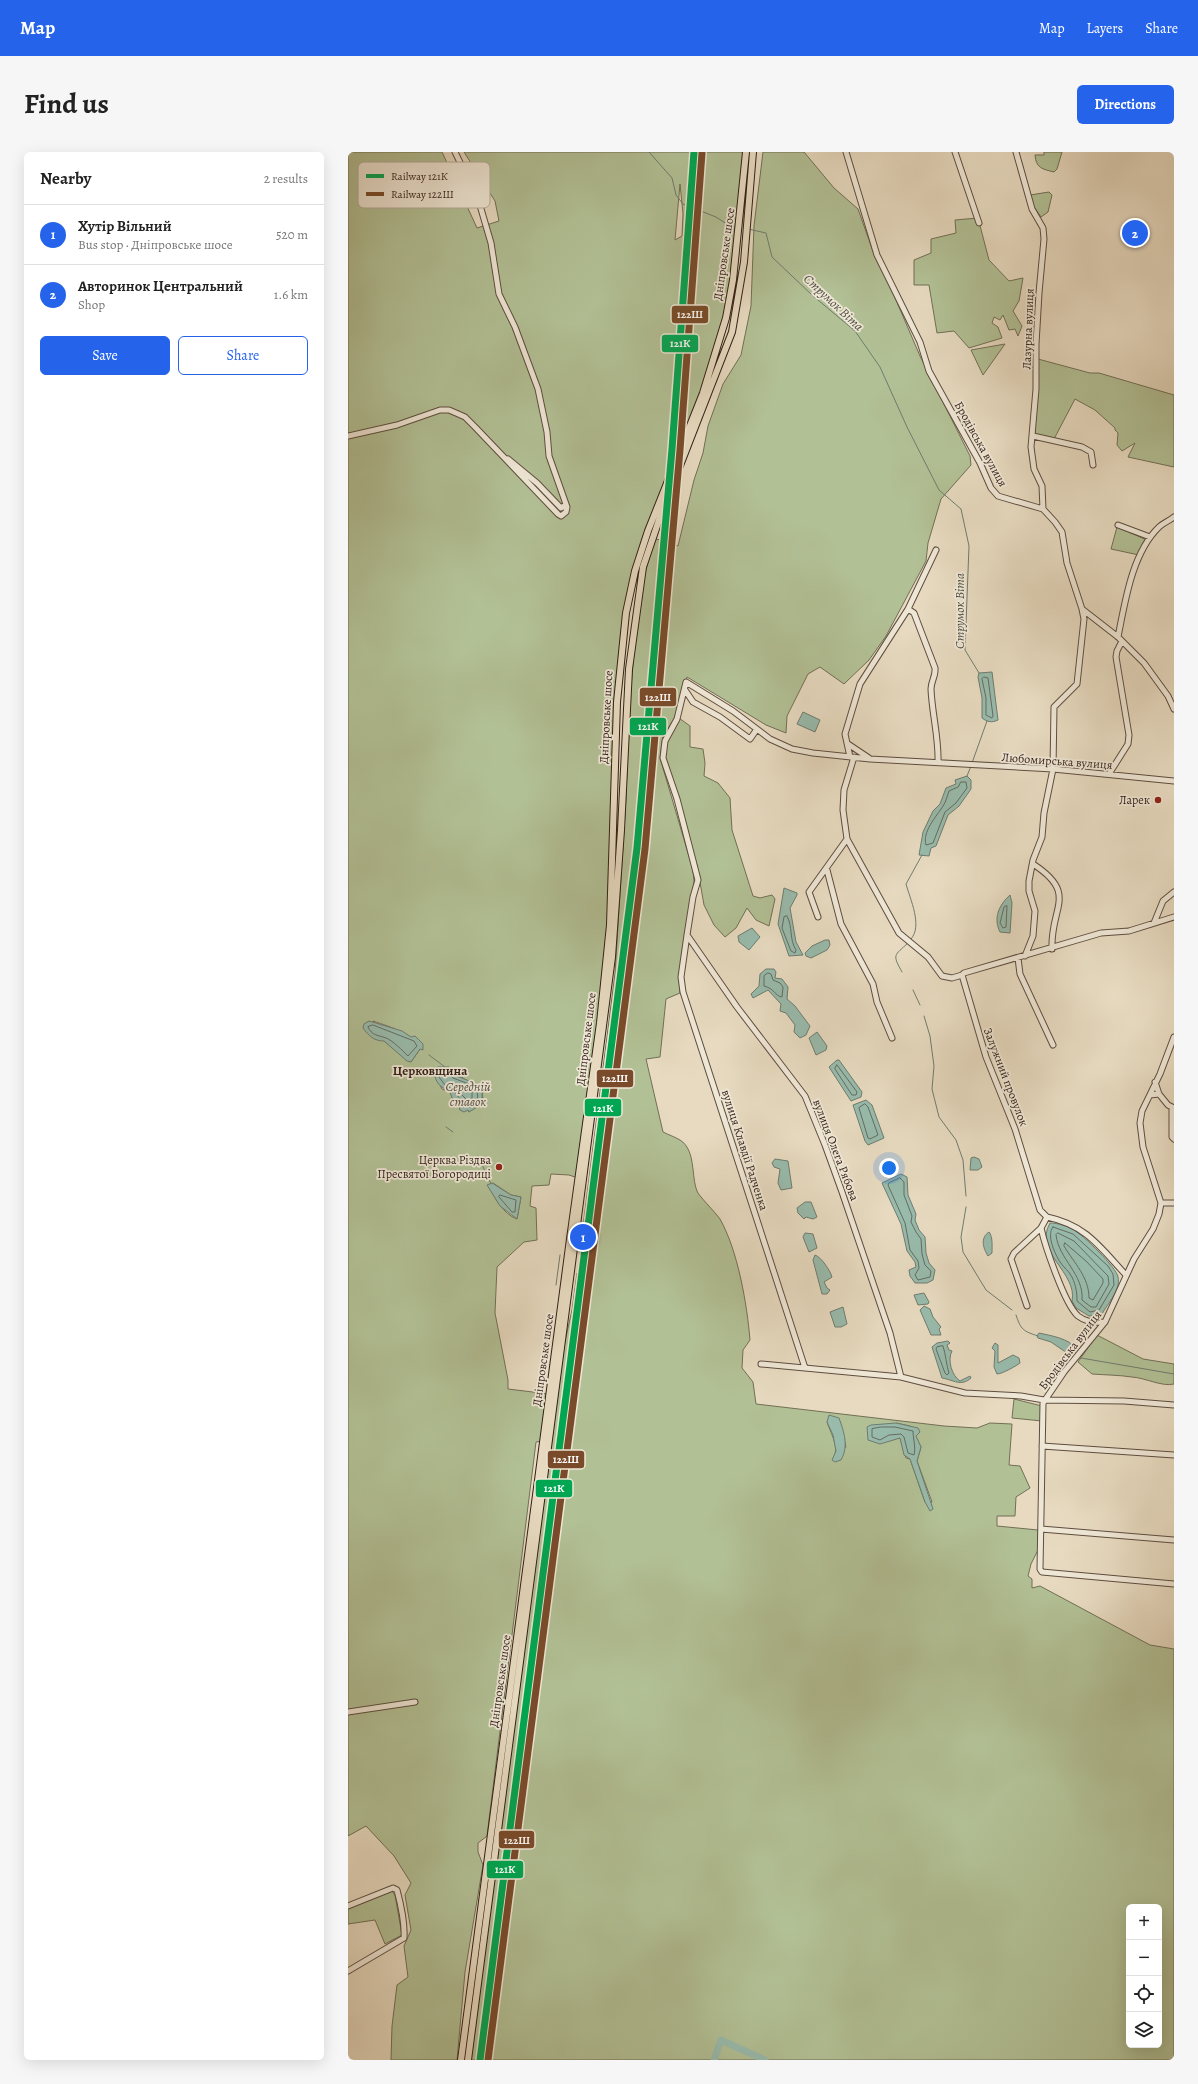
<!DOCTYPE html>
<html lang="en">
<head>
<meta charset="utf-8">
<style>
	body { margin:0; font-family:Alegreya,serif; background:#f6f6f6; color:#222 }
	.controls { position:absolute; right:12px; bottom:12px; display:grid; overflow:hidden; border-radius:6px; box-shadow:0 4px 16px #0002 }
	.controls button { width:36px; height:36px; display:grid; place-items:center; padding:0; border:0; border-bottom:1px solid #e0e0e0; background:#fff; color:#222; font:20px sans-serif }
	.you { position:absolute; left:541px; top:1016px; width:14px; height:14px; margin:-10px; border:3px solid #fff; border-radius:50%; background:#1a73e8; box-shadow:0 0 0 6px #1a73e833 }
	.badge { display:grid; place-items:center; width:26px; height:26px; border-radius:50%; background:#2563eb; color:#fff; font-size:13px; font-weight:700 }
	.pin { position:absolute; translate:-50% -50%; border:2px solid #fff; box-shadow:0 1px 4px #0006 }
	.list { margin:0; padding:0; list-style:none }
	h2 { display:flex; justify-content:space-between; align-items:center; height:52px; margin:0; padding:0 16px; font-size:17px }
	h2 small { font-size:13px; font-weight:400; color:#767676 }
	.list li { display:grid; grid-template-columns:26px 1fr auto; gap:12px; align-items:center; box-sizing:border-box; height:60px; padding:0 16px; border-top:1px solid #e0e0e0 }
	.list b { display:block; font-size:15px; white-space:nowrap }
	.list p { margin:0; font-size:13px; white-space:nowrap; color:#767676 }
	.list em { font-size:13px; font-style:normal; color:#767676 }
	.actions { display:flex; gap:8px; padding:12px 16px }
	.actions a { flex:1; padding:9px 0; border:1px solid #2563eb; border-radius:6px; text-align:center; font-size:14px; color:#2563eb }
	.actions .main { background:#2563eb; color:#fff }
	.icon { flex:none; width:22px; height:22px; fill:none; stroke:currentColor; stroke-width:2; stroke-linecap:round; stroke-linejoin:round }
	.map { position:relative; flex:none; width:826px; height:1908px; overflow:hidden; border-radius:6px }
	header { display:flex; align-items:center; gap:24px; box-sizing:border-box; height:56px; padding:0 20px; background:#2563eb; color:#fff }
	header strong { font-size:19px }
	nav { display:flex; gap:22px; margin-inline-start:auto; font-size:14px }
	.intro { display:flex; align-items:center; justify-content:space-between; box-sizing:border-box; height:96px; padding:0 24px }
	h1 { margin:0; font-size:28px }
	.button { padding:10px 18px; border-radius:6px; background:#2563eb; color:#fff; font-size:14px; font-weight:700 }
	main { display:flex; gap:24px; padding:0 24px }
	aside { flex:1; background:#fff; border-radius:6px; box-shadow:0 4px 16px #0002 }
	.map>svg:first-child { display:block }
	.green { fill:#b2c095; stroke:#716f56; fill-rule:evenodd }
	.water { fill:#98bbac; stroke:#6e7c70 }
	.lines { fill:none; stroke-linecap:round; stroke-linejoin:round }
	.shore { stroke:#646c61; stroke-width:1 }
	.stream { stroke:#6e7c70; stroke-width:1 }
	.river { stroke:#98bbac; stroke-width:7 }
	.minor-casing { stroke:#5e4d40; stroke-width:7 }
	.major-casing { stroke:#301e16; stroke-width:8 }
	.minor { stroke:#efe7d6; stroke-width:5 }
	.major { stroke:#e7dac0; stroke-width:6 }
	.rail-1-casing { stroke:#efe7d6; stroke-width:10 }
	.rail-2-casing { stroke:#efe7d6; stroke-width:10 }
	.rail-1 { stroke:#00a651; stroke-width:7 }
	.rail-2 { stroke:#7a4b2a; stroke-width:7 }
	.poi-dot { fill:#8f2418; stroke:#efe7d6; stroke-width:1.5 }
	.labels { text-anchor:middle; stroke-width:3.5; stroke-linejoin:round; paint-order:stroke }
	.street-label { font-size:12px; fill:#301e16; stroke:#efe7d6 }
	.poi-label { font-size:12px; fill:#301e16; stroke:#efe7d6; text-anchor:end }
	.water-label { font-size:13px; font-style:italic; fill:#4f4d43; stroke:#efe7d6 }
	.neighbourhood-label { font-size:13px; font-weight:bold; fill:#301e16; stroke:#efe7d6 }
	.key { fill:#efe7d6; stroke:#b6ab9c; stroke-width:1 }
	.key-label { font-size:11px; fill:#301e16 }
	.line-badge { stroke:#efe7d6; stroke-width:1.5 }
	.badge-label { font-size:11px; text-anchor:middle; font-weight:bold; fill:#fff }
</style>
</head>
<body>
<header>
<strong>Map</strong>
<nav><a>Map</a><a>Layers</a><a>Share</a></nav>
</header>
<div class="intro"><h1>Find us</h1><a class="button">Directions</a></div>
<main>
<aside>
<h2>Nearby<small>2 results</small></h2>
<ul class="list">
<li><span class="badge">1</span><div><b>Хутір Вільний</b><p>Bus stop · Дніпровське шосе</p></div><em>520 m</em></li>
<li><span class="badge">2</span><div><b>Авторинок Центральний</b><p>Shop</p></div><em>1.6 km</em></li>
</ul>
<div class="actions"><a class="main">Save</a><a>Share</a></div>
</aside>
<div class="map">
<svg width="826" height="1908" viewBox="0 0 826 1908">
	<rect width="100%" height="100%" fill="#e7dac0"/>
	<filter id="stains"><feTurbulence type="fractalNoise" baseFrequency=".005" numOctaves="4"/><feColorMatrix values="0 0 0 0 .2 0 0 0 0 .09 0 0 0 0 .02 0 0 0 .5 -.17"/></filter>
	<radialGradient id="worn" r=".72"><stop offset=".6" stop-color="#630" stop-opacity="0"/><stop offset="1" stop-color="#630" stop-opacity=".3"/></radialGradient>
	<!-- green -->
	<path class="green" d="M0,0H94L129,76L151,69L147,49L116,0H398L389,92L368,204L287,419L272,504L262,773L230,1026L221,1023L203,1022L201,1033L184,1034L182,1054L188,1056L189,1088L176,1090L149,1115L147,1161L160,1228V1237L201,1242L195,1289L188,1290L139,1684L130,1691V1700L135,1713L117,1820L109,1908H43L44,1874L49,1833L60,1825L56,1794L63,1778L57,1743L63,1731L46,1704L18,1674L0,1684ZM332,32L335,62L334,84L327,88ZM25,869C45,876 59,879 72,897L63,910L36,889ZM90,915L115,926L134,939L135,949L121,960L120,958H112L111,951L106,949L102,940L94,937L91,931ZM145,1031L163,1043L173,1045L169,1067C155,1062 147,1046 140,1033Z
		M415,0H456L486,36L510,57L527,105L542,134L572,204L622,304L623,313L593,347L580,391L578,409L538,484L521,508L496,532L472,515L460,522L439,564L438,581L418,573L339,525L326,567L315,584L312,606L345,718L346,730L331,822L332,841L318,847L312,905L298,907L315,980C321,983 327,985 332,988C348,998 343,1024 349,1039C350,1043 367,1060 372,1067C390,1099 399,1152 402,1188L395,1198L394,1216L405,1230L408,1252L596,1274L629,1276L642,1271L664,1272L661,1313L672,1314L682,1336L668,1345L667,1364H649V1374L690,1378V1398L683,1412L680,1424L684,1427V1436L692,1434L802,1493L826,1497V1908H120L213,1207L224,1158L229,1121L233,1118L237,1084L234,1082L267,821L278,647L281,557L289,467L297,421L307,387L320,389L330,394L346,328L355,301L360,274L375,232L393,203L403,154L406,74ZM492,1269L498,1295L487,1303C490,1293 482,1279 479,1270ZM548,1271L562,1274L573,1295L569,1309L584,1350H577L562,1307L558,1306L552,1286L542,1287ZM781,1755H811V1893H781Z
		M696,0H714L709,17L706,20C694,17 688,16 687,3H696Z
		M701,40L704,43L700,60L693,65L686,55L682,43Z
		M630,66L641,108L661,129L675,126L671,149L665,159L674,174L670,184L667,177L661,178L655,163L652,168L646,165L644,171L650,175L654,186L621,196L606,179L589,181L581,133H566V108L583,101V87L608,81L607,68Z
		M657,192L635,223L623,198Z
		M690,207L742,221H751L826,243V315L780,305L787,291L774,299L769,293L770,281L767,278V276L747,258L727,247L706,287L687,283Z
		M769,375L799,388L791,403L763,397Z
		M331,566L342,574V595L355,597L357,611L356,624L370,631L382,646L384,678L405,744L412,746L424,743L427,747L421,774L408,768L399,756L388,776L377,785L366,773L356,753L349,713L317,607L318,590Z
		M749,1183L795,1207L826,1212V1232C814,1235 798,1226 784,1225C771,1223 757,1223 744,1222L730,1210Z
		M666,1247L694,1254V1269L664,1266Z
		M38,1739H44L47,1743L54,1783L37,1792L27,1768L0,1772V1755Z"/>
	<!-- water -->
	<path class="water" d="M644,520L650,568C644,571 639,570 634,566V546L630,525L631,521Z
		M455,560L472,568L467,580L449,572Z
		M619,624L623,628V637L611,654L600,663L588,694L583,696L581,704L571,703L575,680L585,659L592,652L598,636L608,632L607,628Z
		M436,736L449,741V743L442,756L448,790L455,803L441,804L430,772Z
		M662,743L664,751L662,781L652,780C645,766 651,753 662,743Z
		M404,776L412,785L401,798L391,790L390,784Z
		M477,788H481L482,793L479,798L463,806L458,804L457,801L464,794Z
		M418,817H426L428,820L427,826L434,827L440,835L439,847L447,854L462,874L458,883L452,886L446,880L447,873L438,861L432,859L433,852L420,838L405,846L403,842L411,834L412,822Z
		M21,869L54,879L63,885L67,884L75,892V898L72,897L63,910L59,909L36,889C26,889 21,884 15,876L16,872Z
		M469,880L479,894L478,898L468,903L461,886Z
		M489,908H491L514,940L513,945L503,949L481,915Z
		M90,915H101L106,919V923L134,934V952L121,960L120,958L116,960L112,958L111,951L104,946L102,940C92,934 87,932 86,918Z
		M518,948L524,953L536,986L520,993L517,989L505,953Z
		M626,1005L631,1007L634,1015L630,1018H622L623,1006Z
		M427,1007L440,1009L444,1036L433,1038L430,1031L432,1017L426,1015L424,1011Z
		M553,1022L559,1025L560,1043L568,1062L567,1068L571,1078L577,1085L578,1101L581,1111L587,1118L585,1128L579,1131H567L562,1124L561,1118L568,1115L567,1110L559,1099L553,1072L534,1031Z
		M144,1031L163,1043L173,1045L169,1067L152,1054L139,1033Z
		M457,1050H463L469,1065L465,1067L458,1065L456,1067L450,1061L449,1056Z
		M702,1071C710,1071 719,1074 726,1078C735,1083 769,1116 770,1125C773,1138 760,1151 754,1162L741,1164L728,1156L724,1149C730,1121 685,1100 702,1071Z
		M641,1080C645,1085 644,1094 644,1101L640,1104C635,1096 632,1086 641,1080Z
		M457,1081L465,1082L469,1096L461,1100L455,1085Z
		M467,1103C473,1105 482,1118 484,1125L476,1130L479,1136L482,1138L479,1142H474L465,1108Z
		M576,1141L581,1150L580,1152L570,1153L566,1143Z
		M576,1154L582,1157L585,1165L593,1175L591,1177L593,1183H583L572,1158Z
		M495,1155L499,1172L493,1175H487L482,1160Z
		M691,1181C704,1184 720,1186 729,1197L725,1202L719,1201L703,1190L690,1186L689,1184Z
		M600,1189L602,1191L599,1193L601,1198L604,1199C599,1208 604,1224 612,1229L622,1224L623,1226C613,1235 606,1228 594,1226L584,1195L589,1191Z
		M647,1191L650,1193V1211L665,1203L671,1206L672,1211C668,1214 654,1222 649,1222L646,1215L647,1199L644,1196Z
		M481,1263L491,1266C496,1280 501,1294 493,1308L487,1310L484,1308L488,1299L485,1283L479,1270Z
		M548,1271L570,1276L572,1280L568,1284L573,1295L569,1309L585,1357L582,1359L577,1350L562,1307L556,1303L552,1286L532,1292L520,1288L519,1275L523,1273Z"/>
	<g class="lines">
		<!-- shore -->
		<path class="shore" d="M636,525L640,526L645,564L644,566L638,563V546L634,527Z
			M613,630H618L619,636L608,651L597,660L585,691L578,693C574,680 588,665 595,654C598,650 599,644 601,639L610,635Z
			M659,754L658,775L655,776L652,771L656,755Z
			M439,764C445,775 441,787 448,798L447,801L443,799L434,776L436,765Z
			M420,821L423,822L425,828L432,831L435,835L434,845C427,844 427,837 416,834V824Z
			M25,873L66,889L69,894L60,904C55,899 44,888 38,886C30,883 24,884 20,875Z
			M489,913L509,940L508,943H504L487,917Z
			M100,919L105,926L129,935L130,950L122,955L116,954C114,947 108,944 105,937L97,933L91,925L92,920Z
			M114,935L124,939V948L120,949L112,941L111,937Z
			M517,952L520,955L530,983L522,987L520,986L511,956Z
			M552,1026L556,1030V1043L564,1064L563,1070L568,1080L573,1087L574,1102L577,1113L583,1119L582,1125L570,1128L567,1123L571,1116L570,1109L562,1098L557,1071L540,1033L541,1031Z
			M152,1043L168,1048L167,1060H164L151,1045Z
			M705,1075L725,1082L760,1114L765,1122L766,1133L751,1158L742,1160L729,1149C729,1140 728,1134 724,1125C721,1119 716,1116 712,1110C707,1102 698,1083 705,1075Z
			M710,1081L726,1089L760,1124L761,1132L748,1155H743L734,1148C736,1122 711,1108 708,1083Z
			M717,1091L738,1109L755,1127V1131L745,1148L741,1146C741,1125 726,1111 716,1094Z
			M595,1194C598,1203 598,1212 601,1221L599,1223L597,1221L588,1197L589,1195Z
			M533,1275H547L565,1279C565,1287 568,1295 566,1303L560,1301L556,1285L553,1282L541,1283L532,1288L524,1285V1277Z"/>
		<!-- stream -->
		<path class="stream" d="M301,0L324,26L328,43L335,52L368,65L382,74L387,75
			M400,77L418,81L424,105L464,143L507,179L532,215L559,275L591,338L613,357L621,394L617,498L631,521
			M624,611L639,569
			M619,624L623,614
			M563,787C575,774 562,747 558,732L574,703
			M554,820C544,802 546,804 560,791
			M565,838L572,853
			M576,864L582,884L586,914L584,937L591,965L608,988L615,1008L618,1044
			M81,903L97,915
			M98,975L105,980
			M130,1004L143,1032
			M618,1055L613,1085L615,1100L638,1138L664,1158
			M208,1133L212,1103
			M668,1163C673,1178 675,1179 690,1184
			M733,1206L826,1222"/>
		<!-- river -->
		<path class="river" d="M366,1908L373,1888L417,1908"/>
		<!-- minor casing -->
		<g class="minor-casing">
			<path id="minor" d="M498,0L529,103L572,190L581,219L632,311L643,336L650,344L695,357L707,370L714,380L719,411L734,457L770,485L796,511L820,544L826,557
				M607,0L631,71
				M668,0L684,57L695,76L696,87L691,141L688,192V237L683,295L686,317L694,334L695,357
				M0,284L49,273L92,258H101L108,261L117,265L127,275L210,362L213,364L218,360L219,355L201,304L199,280L190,237L167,175L151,142L143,91L131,50L107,0
				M685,284L734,295L743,300L745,313
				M160,307L189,331L213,356L218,353
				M770,373L802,385
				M560,457L588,398
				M770,485C777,450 784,401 811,375C815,371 821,369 826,365
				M337,538L345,550L372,565L402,587L409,577
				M500,592L521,606
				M502,605L497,582L512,532L560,457L566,461L587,516C588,524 583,529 583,537C584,562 591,586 590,611
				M506,605L496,638L495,658L499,687L551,781L580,805L594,824L604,826L614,823
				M761,622L780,592L781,583L768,505L769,499L774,489
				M685,712C731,742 702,755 704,797
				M479,718L493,772L525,832L529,850L544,886
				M470,765L461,740L499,687
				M806,771L815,749L826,740
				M339,783L389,855L457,944L477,993L494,1040L542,1181L553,1225
				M677,804L685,784L687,759L681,739V729L685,708L694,685L696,661L705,617L706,555L729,532L736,467L734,457
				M670,806L672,822L705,893
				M826,885L812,922L794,959L792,971L795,995L813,1051L811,1062L805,1077L786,1107L757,1170L716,1220L695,1251L692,1417L694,1420L826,1432
				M811,942L820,953L826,956
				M802,943L811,942L807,930
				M824,956V985L826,987
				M813,1051H826
				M699,1065C738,1073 752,1095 778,1123
				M679,1154L663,1107L666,1101L693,1076
				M757,1170C748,1171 738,1170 730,1164C717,1153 697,1094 693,1076L699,1065L692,1058L667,977L638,905L614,823L616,821L753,781L781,779L826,765
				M413,1212L553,1225L617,1241L673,1244L696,1248L776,1249L826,1253
				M457,1216L335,840L333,825L339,783L345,745L350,728L329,647L315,606L317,589L329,567L338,530L385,559L422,587L444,597L465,601L522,607L705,617L826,629
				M694,1294L826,1303
				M693,1377L826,1388
				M0,1560L67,1550
				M0,1754L45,1736L49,1738C53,1753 57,1770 56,1786L0,1819"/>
		</g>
		<!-- major casing -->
		<g class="major-casing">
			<path id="major" d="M113,1908L222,1087L252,871L262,773L269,550L278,461L287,419L300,379L355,241L378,166L385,128L398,0
				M120,1908L264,805L273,678L281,517L295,415L312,365L384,180L396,110L405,0"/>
		</g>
		<!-- minor -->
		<use href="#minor" class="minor"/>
		<!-- major -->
		<use href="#major" class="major"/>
		<!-- rail-1 casing -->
		<g class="rail-1-casing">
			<path id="rail-1" d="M132,1908L289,696L324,297L346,0"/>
		</g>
		<!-- rail-2 casing -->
		<g class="rail-2-casing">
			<path id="rail-2" d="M140,1908L297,697L332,298L354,1"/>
		</g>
		<!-- rail-1 -->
		<use href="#rail-1" class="rail-1"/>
		<!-- rail-2 -->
		<use href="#rail-2" class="rail-2"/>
	</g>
	<!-- markers -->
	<g class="poi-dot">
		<circle cx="810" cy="648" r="4"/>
		<circle cx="151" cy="1015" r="4"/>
	</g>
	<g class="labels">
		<!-- street labels -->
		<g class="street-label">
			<text transform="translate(376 102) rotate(-82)" y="4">Дніпровське шосе</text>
			<text transform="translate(680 177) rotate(-88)" y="4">Лазурна вулиця</text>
			<text transform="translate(633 292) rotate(61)" y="4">Бродівська вулиця</text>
			<text transform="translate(258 565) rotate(-87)" y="4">Дніпровське шосе</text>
			<text transform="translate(709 609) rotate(4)" y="4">Любомирська вулиця</text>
			<text transform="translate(238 887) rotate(-83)" y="4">Дніпровське шосе</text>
			<text transform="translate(658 925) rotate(69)" y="4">Залужний провулок</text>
			<text transform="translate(397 998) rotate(72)" y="4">вулиця Клавдії Радченка</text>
			<text transform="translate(488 998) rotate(69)" y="4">вулиця Олега Рябова</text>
			<text transform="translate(722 1198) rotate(-53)" y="4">Бродівська вулиця</text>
			<text transform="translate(195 1208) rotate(-82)" y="4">Дніпровське шосе</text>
			<text transform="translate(152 1529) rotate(-82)" y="4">Дніпровське шосе</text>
		</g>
		<!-- poi labels -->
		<g class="poi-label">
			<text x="802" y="652">Ларек</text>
			<text x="143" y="1012">Церква Різдва<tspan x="143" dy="14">Пресвятої Богородиці</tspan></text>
		</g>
		<!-- water labels -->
		<g class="water-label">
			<text transform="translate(486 150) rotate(43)" y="5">Струмок Віта</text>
			<text transform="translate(611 459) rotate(-90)" y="5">Струмок Віта</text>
			<text x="120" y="939">Середній<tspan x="120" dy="15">ставок</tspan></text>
		</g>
		<!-- neighbourhood labels -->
		<g class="neighbourhood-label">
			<text x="82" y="923">Церковщина</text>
		</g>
	</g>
	<!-- legend -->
	<rect x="10" y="10" width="132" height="46" rx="6" class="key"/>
	<rect x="18" y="22" width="18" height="4" fill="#00a651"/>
	<rect x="18" y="40" width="18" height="4" fill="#7a4b2a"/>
	<g class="key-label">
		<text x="43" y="28">Railway 121К</text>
		<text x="43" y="46">Railway 122Ш</text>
	</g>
	<g class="line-badge">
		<rect x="323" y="153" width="38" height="19" rx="4" fill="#7a4b2a"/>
		<rect x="313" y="182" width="38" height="19" rx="4" fill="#00a651"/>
		<rect x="291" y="535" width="38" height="20" rx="4" fill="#7a4b2a"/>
		<rect x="281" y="565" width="38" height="19" rx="4" fill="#00a651"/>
		<rect x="248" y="917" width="38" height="19" rx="4" fill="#7a4b2a"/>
		<rect x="236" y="946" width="38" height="19" rx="4" fill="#00a651"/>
		<rect x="199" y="1298" width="38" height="19" rx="4" fill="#7a4b2a"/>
		<rect x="187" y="1327" width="38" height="19" rx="4" fill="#00a651"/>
		<rect x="150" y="1678" width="37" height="19" rx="4" fill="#7a4b2a"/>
		<rect x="138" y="1708" width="38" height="19" rx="4" fill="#00a651"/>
	</g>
	<g class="badge-label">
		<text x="342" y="166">122Ш</text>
		<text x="332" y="195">121К</text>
		<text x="310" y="549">122Ш</text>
		<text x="300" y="578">121К</text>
		<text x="267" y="930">122Ш</text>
		<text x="255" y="960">121К</text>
		<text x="218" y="1311">122Ш</text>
		<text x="206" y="1340">121К</text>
		<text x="169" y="1692">122Ш</text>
		<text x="157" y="1721">121К</text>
	</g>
	<rect width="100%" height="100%" filter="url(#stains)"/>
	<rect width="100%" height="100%" fill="url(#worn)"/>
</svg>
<div class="controls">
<button>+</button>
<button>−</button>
<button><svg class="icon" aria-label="locate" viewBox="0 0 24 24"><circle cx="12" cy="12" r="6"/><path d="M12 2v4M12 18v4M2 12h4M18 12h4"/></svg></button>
<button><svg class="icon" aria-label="layers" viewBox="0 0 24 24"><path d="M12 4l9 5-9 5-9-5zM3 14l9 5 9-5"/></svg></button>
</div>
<div class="you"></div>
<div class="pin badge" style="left:235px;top:1085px">1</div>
<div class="pin badge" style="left:787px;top:81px">2</div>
</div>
</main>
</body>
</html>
